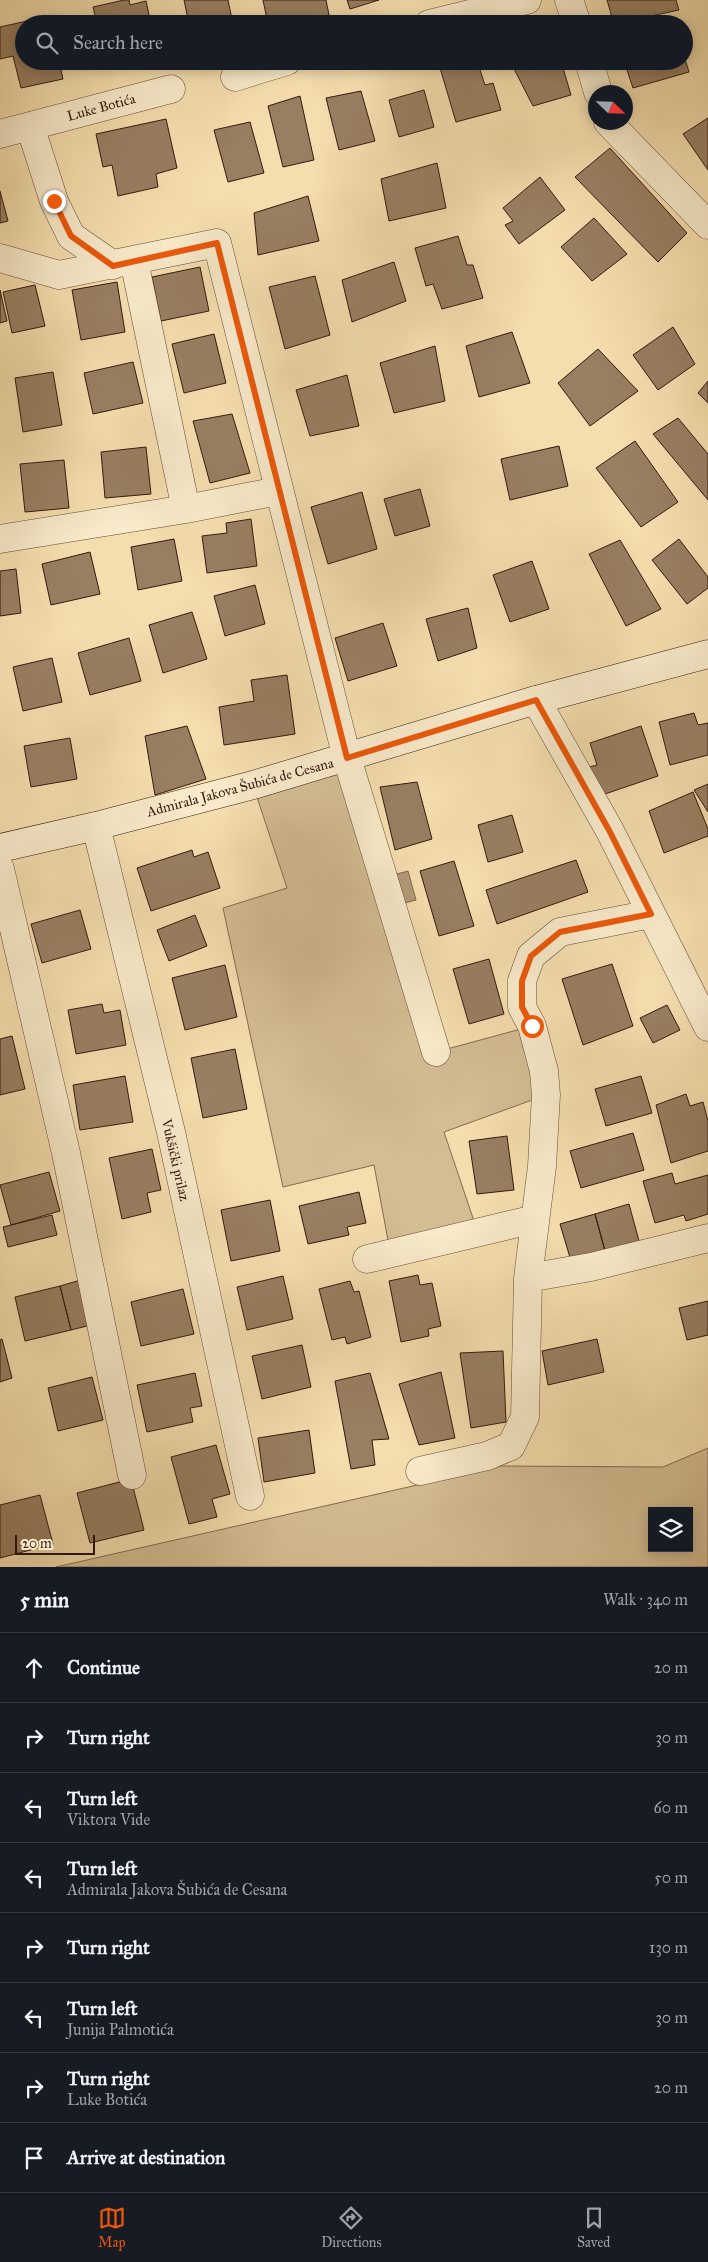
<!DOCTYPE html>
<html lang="en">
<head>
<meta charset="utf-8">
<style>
	body { margin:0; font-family:"IM FELL Great Primer",serif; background:#20242c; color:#f1f3f6 }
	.controls { position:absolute; right:15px; bottom:15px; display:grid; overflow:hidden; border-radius:0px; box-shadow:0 2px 12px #0003 }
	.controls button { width:45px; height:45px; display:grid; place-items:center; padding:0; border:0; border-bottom:1px solid #363941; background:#171b24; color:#f1f3f6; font:25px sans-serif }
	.compass { position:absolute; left:588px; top:85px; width:45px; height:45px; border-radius:50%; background:#171b24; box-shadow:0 2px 12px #0003; rotate:113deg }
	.scale { position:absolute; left:15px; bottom:12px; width:80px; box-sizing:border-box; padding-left:5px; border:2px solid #34190f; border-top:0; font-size:14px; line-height:18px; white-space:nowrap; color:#34190f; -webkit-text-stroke:4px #f8eaca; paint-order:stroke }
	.stop { position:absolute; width:15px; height:15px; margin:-11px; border:4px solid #ea580c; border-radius:50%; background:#fff }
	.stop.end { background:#ea580c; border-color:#fff; box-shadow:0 1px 5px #0008 }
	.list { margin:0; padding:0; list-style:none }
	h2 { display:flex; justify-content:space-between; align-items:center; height:65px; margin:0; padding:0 20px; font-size:21px }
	h2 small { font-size:16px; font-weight:400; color:#9ea1a6 }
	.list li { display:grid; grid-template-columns:32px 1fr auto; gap:15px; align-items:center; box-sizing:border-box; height:70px; padding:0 20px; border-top:1px solid #363941 }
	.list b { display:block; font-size:19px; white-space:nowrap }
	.list p { margin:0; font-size:16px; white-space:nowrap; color:#9ea1a6 }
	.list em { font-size:16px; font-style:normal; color:#9ea1a6 }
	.icon { flex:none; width:28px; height:28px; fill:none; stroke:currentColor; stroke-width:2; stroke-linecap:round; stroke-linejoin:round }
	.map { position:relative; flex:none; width:708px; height:1567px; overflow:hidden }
	.search { position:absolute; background:#171b24; box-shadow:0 2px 12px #0003; left:15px; right:15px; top:15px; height:55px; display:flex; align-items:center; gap:12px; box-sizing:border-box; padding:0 18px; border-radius:28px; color:#9ea1a6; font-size:19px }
	.sheet { height:625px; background:#171b24 }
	nav { display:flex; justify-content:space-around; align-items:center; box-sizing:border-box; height:70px; border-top:1px solid #363941; background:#171b24; font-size:14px; color:#9ea1a6 }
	nav a { display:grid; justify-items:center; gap:2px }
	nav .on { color:#ea580c }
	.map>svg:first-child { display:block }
	.green { fill:#d4bd93; stroke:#846b51; fill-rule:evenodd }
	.water { fill:#b39b78; stroke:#80674e }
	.building { fill:#987f62; stroke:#34190f }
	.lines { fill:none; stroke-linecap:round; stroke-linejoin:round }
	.street-casing { stroke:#644a37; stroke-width:29 }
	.secondary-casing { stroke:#34190f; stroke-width:29 }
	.street { stroke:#f8eaca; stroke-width:28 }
	.secondary { stroke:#f8eaca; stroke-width:28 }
	.route { stroke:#ea580c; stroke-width:6 }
	.labels { text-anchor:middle; stroke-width:4; stroke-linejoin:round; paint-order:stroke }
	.street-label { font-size:14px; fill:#34190f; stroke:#f8eaca }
</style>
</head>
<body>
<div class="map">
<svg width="708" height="1567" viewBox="0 0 708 1567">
	<rect width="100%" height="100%" fill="#f5deae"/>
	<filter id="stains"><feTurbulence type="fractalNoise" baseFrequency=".004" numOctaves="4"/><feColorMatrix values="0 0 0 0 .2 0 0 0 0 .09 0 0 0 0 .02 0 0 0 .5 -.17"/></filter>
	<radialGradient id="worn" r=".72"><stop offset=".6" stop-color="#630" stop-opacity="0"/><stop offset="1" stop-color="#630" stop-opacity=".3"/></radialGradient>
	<!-- green -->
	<path class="green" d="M347,758L436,1052L532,1026L546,1095L444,1132L478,1233L390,1251L374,1165L283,1187L223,908L287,888L253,785Z
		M708,1448V1567H56L501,1466L663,1467ZM652,1511H689V1548H652Z"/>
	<!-- water -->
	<path class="water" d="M408,871L416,900L401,904L393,875Z"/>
	<!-- building -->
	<path class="building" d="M124,0H129L130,5L146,1L151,24H97L93,7Z
		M184,0H228L233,24H189Z
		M263,0H326L329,15L283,24H268Z
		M347,0H379L350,9Z
		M607,0H676L679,10L614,24Z
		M36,19L37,24H24V61H59L63,79L21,88L13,56L0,59V27Z
		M684,56L689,72L633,88L624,61H684Z
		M106,61H134L107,68Z
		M438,61H477L485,85L493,83L501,110L456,122Z
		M510,61H561L571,95L533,106Z
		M424,90L434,127L399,137L389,100Z
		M361,91L375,141L339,150L326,98Z
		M300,96L314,160L283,167L268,106Z
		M708,118V170L683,134Z
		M166,119L177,168L156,174L158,187L118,196L112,165L103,167L96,134Z
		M250,122L264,173L228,182L214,130Z
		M610,148L687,233L658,262L575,177Z
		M437,163L446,208L389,221L381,179Z
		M540,177L565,210L519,244L505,225L513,221L503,208Z
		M0,191L8,221L0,223Z
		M308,196L319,241L258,255L254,213Z
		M594,218L627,254L592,281L561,247Z
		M458,236L467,265H473L483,298L442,309L433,284L426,286L415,248Z
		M394,262L406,301L352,322L342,280Z
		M200,267L209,311L161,321L152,277Z
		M315,276L330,335L285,349L269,287Z
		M117,282L125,332L81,340L72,290Z
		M35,285L45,326L12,333L3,292Z
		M0,290L7,321L0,323Z
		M673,327L695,364L658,390L633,355Z
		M512,332L530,383L479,397L466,346Z
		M214,334L226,383L184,393L172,344Z
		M435,346L445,401L394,413L380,363Z
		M598,349L638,391L590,426L558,383Z
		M133,362L143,403L93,414L84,373Z
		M53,372L62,425L23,432L15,378Z
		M347,375L359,426L310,436L296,390Z
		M708,381V403L698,393Z
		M232,414L250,473L210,483L193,421Z
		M678,418L708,454V500L653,434Z
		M635,441L678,502L641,527L596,468Z
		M559,446L568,486L510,500L501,459Z
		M146,447L151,494L105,498L101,452Z
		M64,460L69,508L25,512L20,464Z
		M420,489L430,526L395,536L384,499Z
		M362,492L377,549L328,564L311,507Z
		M251,519L257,566L207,573L202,536L227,533L226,523Z
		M174,539L182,581L138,590L131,547Z
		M679,539L708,577V588L687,604L652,560Z
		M620,540L661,609L626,626L589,554Z
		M90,552L100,594L51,605L42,564Z
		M532,561L549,609L510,622L493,575Z
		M16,569L21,613L0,616V571Z
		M255,585L265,624L225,636L214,596Z
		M468,608L477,648L438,661L426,619Z
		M192,612L207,659L163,673L149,625Z
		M383,623L397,666L348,681L335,638Z
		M129,638L141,681L90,695L78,653Z
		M52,658L62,702L23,711L13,667Z
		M287,675L295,734L224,745L219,707L254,701L251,680Z
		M694,713L698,725L708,723V755L670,765L659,722Z
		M187,726L206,779L155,795L145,736Z
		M641,726L658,776L599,796L589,767L597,765L590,743Z
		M70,738L77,779L31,787L24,746Z
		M417,782L432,839L395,850L380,787Z
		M708,784V812L694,790Z
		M693,792L708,829V836L664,853L649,811Z
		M512,815L523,852L488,862L478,825Z
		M192,850L194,857L208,852L220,888L151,911L137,868Z
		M576,860L588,892L497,924L486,890Z
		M454,861L474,926L439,936L420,871Z
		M80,910L91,949L42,963L31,924Z
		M195,915L207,946L169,961L157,930Z
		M489,959L504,1014L469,1024L453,969Z
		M612,964L633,1026L583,1045L562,979Z
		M225,965L237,1017L185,1030L172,978Z
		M102,1004L104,1013L120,1010L126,1045L76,1054L68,1010Z
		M667,1005L680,1030L653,1043L640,1018Z
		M12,1036L25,1089L0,1095V1039Z
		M235,1049L247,1109L203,1118L191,1058Z
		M125,1076L133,1122L80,1130L73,1085Z
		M641,1076L652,1113L606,1126L595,1089Z
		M686,1094L690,1106L703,1102L708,1121V1151L671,1163L656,1105Z
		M633,1133L644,1170L581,1188L570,1151Z
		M507,1136L514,1190L477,1194L469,1141Z
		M152,1149L161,1190L147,1193L151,1212L122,1219L109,1158Z
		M49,1172L60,1211L11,1225L0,1185Z
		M672,1173L675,1184L708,1175V1214L686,1221L684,1215L655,1223L643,1181Z
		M359,1192L366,1223L347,1227L349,1235L308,1244L299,1206Z
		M270,1200L280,1251L231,1261L221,1210Z
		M629,1204L639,1241L605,1251L595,1214Z
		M595,1214L605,1251L571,1261L560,1224Z
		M52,1215L57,1235L8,1247L3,1227Z
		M418,1275L420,1285L432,1283L441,1326L428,1329L429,1336L401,1342L389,1281Z
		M283,1276L293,1319L247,1330L237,1287Z
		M84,1279L95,1324L71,1330L60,1286Z
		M350,1281L354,1292L359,1291L371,1337L347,1344L345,1337L332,1340L319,1289Z
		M60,1286L71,1330L25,1341L15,1297Z
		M183,1289L194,1334L141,1346L131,1302Z
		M708,1301V1335L687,1340L679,1308Z
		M2,1339L12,1378L0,1382V1340Z
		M597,1339L604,1372L548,1385L542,1351Z
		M302,1345L311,1387L262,1399L252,1356Z
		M503,1351L506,1422L471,1428L460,1353Z
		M441,1372L455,1438L419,1445L399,1384Z
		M195,1373L202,1406L190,1408L193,1422L147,1432L137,1385Z
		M370,1373L389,1439L372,1440L375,1465L351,1469L335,1381Z
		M92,1377L103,1420L58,1431L48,1388Z
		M309,1430L315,1473L264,1482L258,1438Z
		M216,1445L230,1494L212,1499L217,1517L189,1524L171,1457Z
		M131,1479L144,1530L90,1543L77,1493Z
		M40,1495L53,1544L0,1558V1505Z"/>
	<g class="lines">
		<!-- street casing -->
		<g class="street-casing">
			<path id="street" d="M569,0L577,24
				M429,24L527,0
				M589,61L598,92
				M235,77L287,61
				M608,122L708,225
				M30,126L54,201L71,236L113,265
				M0,134L171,89
				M0,258L59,275L217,243L347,758L436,1052
				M134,261L186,509
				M0,539L186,509L278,491
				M536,700L610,831L708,1027
				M96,826L171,1132L250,1496
				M0,869L66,1153L132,1475
				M367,1259L535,1219
				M528,1278L591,1267L708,1238
				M420,1471L487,1456L511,1446L525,1417L528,1278L542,1166L546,1095L544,1071L532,1026L522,1007V981L531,956L560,932L651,914"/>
		</g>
		<!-- secondary casing -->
		<g class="secondary-casing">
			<path id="secondary" d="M0,848L96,826L253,785L536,700L708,654"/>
		</g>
		<!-- street -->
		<use href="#street" class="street"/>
		<!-- secondary -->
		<use href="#secondary" class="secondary"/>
	</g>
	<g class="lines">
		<!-- route -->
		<path class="route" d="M54,201L71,236L113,266L217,243L347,758L536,700L610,832L651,914L560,932L531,956L522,981V1007L532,1026"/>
	</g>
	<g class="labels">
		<!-- street labels -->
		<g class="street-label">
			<text transform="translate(101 107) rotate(-15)" y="5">Luke Botića</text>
			<text transform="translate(240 787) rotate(-15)" y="5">Admirala Jakova Šubića de Cesana</text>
			<text transform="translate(176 1160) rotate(77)" y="5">Vukšički prilaz</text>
		</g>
	</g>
	<rect width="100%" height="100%" filter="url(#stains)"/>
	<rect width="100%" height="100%" fill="url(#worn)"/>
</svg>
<div class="controls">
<button><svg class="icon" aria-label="layers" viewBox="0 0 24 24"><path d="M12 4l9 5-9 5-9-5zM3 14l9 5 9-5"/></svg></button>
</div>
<svg class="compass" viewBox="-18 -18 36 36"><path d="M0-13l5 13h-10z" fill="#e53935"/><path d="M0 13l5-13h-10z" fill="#9ea1a6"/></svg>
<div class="scale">20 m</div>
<div class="stop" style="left:532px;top:1026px"></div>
<div class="stop end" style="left:54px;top:201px"></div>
<div class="search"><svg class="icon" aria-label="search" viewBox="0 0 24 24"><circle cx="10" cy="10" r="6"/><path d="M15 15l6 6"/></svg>Search here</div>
</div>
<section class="sheet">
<h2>5 min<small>Walk · 340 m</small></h2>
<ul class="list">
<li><svg class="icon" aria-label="ahead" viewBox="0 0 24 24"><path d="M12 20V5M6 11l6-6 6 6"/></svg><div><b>Continue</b></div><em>20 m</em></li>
<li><svg class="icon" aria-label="right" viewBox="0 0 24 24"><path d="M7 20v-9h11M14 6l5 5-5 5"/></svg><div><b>Turn right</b></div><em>30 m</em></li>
<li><svg class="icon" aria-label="left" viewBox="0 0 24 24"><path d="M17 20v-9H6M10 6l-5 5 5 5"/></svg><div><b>Turn left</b><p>Viktora Vide</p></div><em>60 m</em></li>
<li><svg class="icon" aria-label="left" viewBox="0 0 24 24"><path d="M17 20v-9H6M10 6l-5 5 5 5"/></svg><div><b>Turn left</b><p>Admirala Jakova Šubića de Cesana</p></div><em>50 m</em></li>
<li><svg class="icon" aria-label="right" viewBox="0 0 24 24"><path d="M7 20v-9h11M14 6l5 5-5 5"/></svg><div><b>Turn right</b></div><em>130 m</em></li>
<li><svg class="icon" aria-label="left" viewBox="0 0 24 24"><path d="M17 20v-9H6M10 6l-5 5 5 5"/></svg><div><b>Turn left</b><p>Junija Palmotića</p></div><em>30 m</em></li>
<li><svg class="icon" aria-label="right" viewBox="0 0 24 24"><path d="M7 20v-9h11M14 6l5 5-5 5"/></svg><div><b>Turn right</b><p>Luke Botića</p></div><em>20 m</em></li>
<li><svg class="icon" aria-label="arrive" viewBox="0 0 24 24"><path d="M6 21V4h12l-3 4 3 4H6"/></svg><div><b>Arrive at destination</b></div></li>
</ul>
</section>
<nav>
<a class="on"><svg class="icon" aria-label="map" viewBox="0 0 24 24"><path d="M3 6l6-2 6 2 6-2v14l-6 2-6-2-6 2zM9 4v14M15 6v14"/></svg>Map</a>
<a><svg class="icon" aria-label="directions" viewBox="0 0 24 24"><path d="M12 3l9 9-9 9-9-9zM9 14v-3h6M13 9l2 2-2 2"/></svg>Directions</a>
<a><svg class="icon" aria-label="saved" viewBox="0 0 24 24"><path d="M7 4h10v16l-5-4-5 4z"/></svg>Saved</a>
</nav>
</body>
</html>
